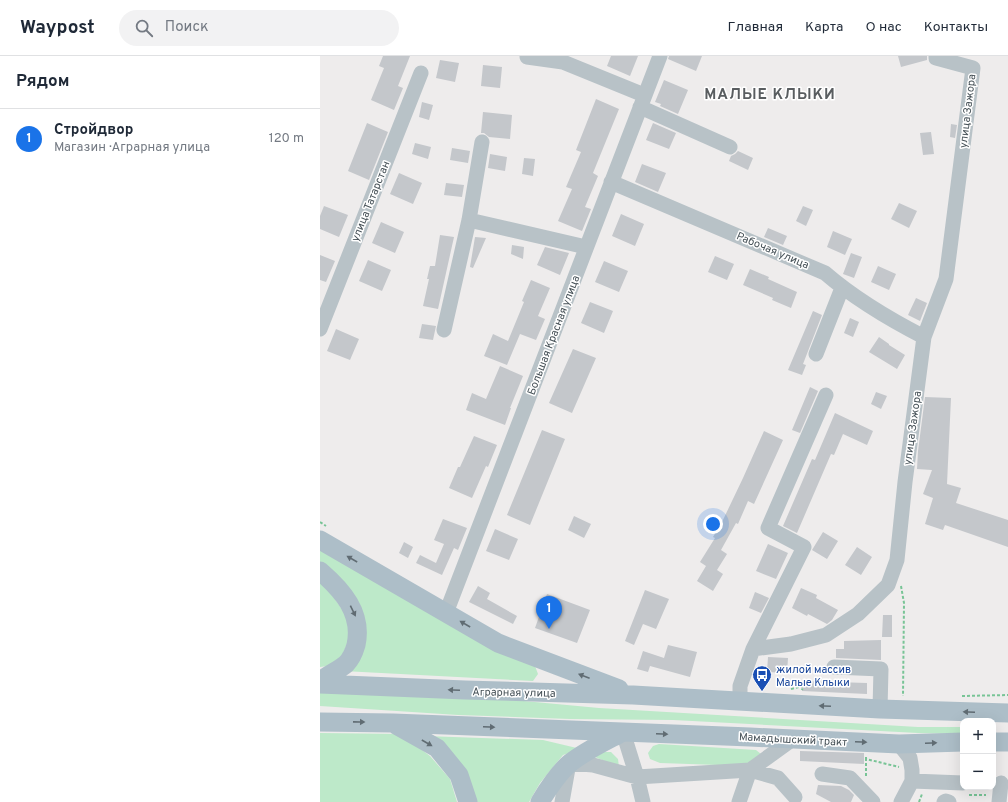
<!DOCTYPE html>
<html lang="ru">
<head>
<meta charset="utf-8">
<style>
	body { margin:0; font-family:Overpass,sans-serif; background:#f2f2f3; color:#1f2937 }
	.controls { position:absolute; right:12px; bottom:12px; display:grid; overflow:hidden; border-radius:8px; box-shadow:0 4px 16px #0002 }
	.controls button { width:36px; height:36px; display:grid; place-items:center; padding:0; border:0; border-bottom:1px solid #e0e1e3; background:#fff; color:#1f2937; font:20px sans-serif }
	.you { position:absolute; left:393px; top:468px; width:14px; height:14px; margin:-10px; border:3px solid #fff; border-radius:50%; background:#1a73e8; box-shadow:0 0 0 6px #1a73e833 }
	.badge { display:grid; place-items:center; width:26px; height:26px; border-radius:50%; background:#1a73e8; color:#fff; font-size:13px; font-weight:700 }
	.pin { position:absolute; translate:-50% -33px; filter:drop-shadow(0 1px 2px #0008) }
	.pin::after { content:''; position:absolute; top:21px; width:14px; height:12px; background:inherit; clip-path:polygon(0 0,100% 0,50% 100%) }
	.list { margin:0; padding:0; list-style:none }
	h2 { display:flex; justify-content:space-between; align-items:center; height:52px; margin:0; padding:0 16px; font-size:17px }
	h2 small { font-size:13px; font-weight:400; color:#747a83 }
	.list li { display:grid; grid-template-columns:26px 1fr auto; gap:12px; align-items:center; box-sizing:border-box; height:60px; padding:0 16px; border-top:1px solid #e0e1e3 }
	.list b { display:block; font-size:15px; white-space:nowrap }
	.list p { margin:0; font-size:13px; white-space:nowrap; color:#747a83 }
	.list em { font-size:13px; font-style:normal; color:#747a83 }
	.icon { flex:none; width:22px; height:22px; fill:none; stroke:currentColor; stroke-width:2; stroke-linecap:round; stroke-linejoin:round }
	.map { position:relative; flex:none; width:688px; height:746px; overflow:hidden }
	header { display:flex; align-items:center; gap:24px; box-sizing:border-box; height:56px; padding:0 20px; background:#fff; border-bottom:1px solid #e0e1e3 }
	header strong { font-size:19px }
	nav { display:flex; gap:22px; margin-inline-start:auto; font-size:14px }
	.search { width:280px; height:36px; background:#f2f2f3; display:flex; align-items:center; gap:10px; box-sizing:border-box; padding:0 14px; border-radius:22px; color:#747a83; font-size:15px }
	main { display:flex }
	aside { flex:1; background:#fff }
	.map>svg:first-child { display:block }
	.green { fill:#bde9c9 }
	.building { fill:#c4c7cb }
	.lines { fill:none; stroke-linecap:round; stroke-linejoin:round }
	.path { stroke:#78c496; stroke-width:2; stroke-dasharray:3 2; stroke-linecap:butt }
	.minor { stroke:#b8c2c7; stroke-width:15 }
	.major { stroke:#adbec8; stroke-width:19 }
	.oneway { fill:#606c73 }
	.labels { text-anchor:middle; stroke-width:3; stroke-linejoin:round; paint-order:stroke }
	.street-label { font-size:11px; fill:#465157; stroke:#fff }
	.transit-label { font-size:11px; fill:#164399; stroke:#fff; text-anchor:start }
	.district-label { font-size:15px; font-weight:bold; letter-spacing:1px; fill:#595d60; stroke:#fff }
</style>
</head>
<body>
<header>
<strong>Waypost</strong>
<div class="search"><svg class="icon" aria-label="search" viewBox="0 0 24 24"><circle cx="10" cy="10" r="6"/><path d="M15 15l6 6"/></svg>Поиск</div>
<nav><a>Главная</a><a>Карта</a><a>О нас</a><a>Контакты</a></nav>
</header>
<main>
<aside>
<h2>Рядом<small></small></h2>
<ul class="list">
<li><span class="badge">1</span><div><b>Стройдвор</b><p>Магазин · Аграрная улица</p></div><em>120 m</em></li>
</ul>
</aside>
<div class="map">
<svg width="688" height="746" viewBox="0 0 688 746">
	<rect width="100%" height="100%" fill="#eeecec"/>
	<!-- green -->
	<path class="green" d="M0,490L215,610L218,618L213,625L23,615L41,585L0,506Z
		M0,520L30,566L29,583L22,600L8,610L0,611Z
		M0,635L152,640L279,652L598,671H643V678L598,677L353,664L250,663L138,659L0,650Z
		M0,677L81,678L110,700L130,723L137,746H0Z
		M105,680L223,684L261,693L243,699L220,727L209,746H154Z
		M339,688L436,694L441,698L427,710L340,707L330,703L328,697L333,690Z
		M280,696H291L298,703L299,711L270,699Z"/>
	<!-- building -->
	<path class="building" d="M63,0H90L78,30L83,32L74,54L51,44L64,12L59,10Z
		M291,0H318L310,20L287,10Z
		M349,0H382L376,15L348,3Z
		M578,0H607V4L581,11Z
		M120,4L139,7L135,26L116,22Z
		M163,9L182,11L180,32L161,30Z
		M344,24L368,34L358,58L340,50L341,48L335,46Z
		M276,43L299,53L273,117L278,120L265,151L271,153L262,175L238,165L252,133L246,131L261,96L256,94Z
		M102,46L113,49L109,64L99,61Z
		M163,56L192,59L190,83L169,81L164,77H161Z
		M47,67L68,76L49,124L28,115Z
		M333,67L356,77L349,93L326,84Z
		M631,68L637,69L635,82L630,81Z
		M611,76L614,98L603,99L600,77Z
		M95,87L111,91L108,103L92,98Z
		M132,92L150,95L148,107L130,104Z
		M418,95L433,102L428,114L409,105L411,100L415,98Z
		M170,98L187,101L185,115L168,112Z
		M204,102L215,103L213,120L202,118Z
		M322,108L346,117L338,136L315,126Z
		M79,117L102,127L93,148L70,138Z
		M126,127L144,129L142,141L124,139Z
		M579,147L597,155L589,172L571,163Z
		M4,150L28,159L19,181L0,173V160Z
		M483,150L493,154L486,170L476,165Z
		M301,158L324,168L315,190L292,180Z
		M61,166L84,176L75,197L52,187Z
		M448,172L467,180L463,189L444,181Z
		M513,175L532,183L525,199L507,191Z
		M120,179L134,181L118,253L103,250L109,223H107L110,210H115Z
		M155,181L166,182L153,212L150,211Z
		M192,189L204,191L203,203L191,198Z
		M225,191L249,197L240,219L217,209Z
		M531,197L542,201L534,222L523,218Z
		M0,199L15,205L6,226L0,224Z
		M395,200L414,208L407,224L388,216Z
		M48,204L71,214L62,235L39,225Z
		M284,205L308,215L299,236L275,226Z
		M558,210L576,218L569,234L551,226Z
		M430,213L449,221L448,223L477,236L471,252L452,244L453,242L423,229Z
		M211,224L230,232L218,260L225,263L216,284L200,278L187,309L164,300L173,278L188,285L204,246L202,245Z
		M596,242L607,247L600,265L588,259Z
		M270,246L293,255L284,277L261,267Z
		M493,255L502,259L483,308L486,309L482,319L468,314Z
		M530,262L539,266L533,281L524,277Z
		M102,268L116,270L113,284L99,282Z
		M16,273L39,283L30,304L7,295Z
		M559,281L569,288V289L585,299L577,313L549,296Z
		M253,293L276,302L252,357L229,347Z
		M180,310L203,320L190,352H191L185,369L146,354L152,337L166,343Z
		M490,331L498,335L480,377L472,374Z
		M556,336L567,340L561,353L551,348Z
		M605,341L631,342L627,428L641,432L636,447L688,464V491L625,469L623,474L605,468L613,442L603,438L612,414L597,413L598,395Z
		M515,357L553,375L547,389L523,378L514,399L511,398L477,477L463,470L492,403L495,404Z
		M222,374L245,383L210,469L187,459Z
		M444,375L463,384L434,448L428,445L418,468L416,467L401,494L407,498L397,514L403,518L393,535L377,525L386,510L380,506L395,482L393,481L402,466L423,422Z
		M154,380L177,389L168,411L166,410L152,442L129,432L138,411H140Z
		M254,460L271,468L264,482L248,474Z
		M123,463L147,472L138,494L134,492L122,519L96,507L100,499L116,507L124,488L114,484Z
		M175,473L198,483L189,504L166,495Z
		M503,476L518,485L507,503L492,494Z
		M84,486L93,491L88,502L79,497Z
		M448,488L468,497L456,523L436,515Z
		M537,491L552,501L541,519L525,509Z
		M158,530L170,537L167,543L197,560L193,568L149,546Z
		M481,532L497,539L496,542L518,554L512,564L507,568L488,558L487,560L472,552Z
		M325,534L349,543L336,573L323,568L314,589L305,585Z
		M435,536L449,542L441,557L429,552Z
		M227,538L270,554L257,587L215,572Z
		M563,559H572V581H562Z
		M561,584V604L516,602V593H524V585Z
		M348,589L377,596L370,621L330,610L328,616L317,613L323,595L344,602Z
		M448,601L468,602L467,617L447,616Z
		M483,625L547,627V638L482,635Z
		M480,695L544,697V708L480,705Z
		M498,729L521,730L529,734L534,739L531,746H511L496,738Z"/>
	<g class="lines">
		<!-- path -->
		<path class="path" d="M0,466L6,470
			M581,530L584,547L583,640
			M471,633L483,630L482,634
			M642,640L688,639
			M546,701V703L579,711
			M545,703H546V721
			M649,739H666
			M599,746L602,738"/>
		<!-- minor -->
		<path class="minor" d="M207,1L243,6L324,39
			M320,51L410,91
			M291,126L505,217C535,243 569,263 604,281
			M149,164L266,191
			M0,273L101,17
			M124,274L149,164L162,86
			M496,298L522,232
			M126,557L340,0
			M433,593L484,491L448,472L506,339
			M514,611L561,613L560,653
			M420,645V630L433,593L471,588L506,579L538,558L568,529L577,504L585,426L604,281L626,223L653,12L616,2V0
			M303,676L317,721L323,746
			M579,688L590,702L592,714V725L581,746
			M502,718L530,722L553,746
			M592,725L643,727
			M242,746L249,707L273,709L317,721L430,714L458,722L475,741
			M419,746L430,714L473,683
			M624,746L626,745L629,746
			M679,746L681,727"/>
		<!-- major -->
		<path class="major" d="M0,484L178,587L299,633
			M0,515C22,534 43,557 36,589C34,596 31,603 26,608C19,614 8,619 0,625
			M0,628L145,634L313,639L560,653L688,657
			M0,666L73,667L430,681L579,688L643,686
			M76,669L117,692L139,719L148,746
			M673,686H688
			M220,746C227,734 240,715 250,707C265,695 284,686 301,677"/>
	</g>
	<!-- one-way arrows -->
	<defs><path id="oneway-solid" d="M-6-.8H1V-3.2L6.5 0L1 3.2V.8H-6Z"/></defs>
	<g class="oneway">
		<use href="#oneway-solid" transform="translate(32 503) rotate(-150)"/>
		<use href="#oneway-solid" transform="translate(33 555) rotate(64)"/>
		<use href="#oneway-solid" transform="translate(145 568) rotate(-150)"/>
		<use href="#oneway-solid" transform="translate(264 620) rotate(-159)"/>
		<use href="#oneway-solid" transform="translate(134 634) rotate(-177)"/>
		<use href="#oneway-solid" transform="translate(505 650) rotate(-177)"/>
		<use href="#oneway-solid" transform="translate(649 656) rotate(-178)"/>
		<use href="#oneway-solid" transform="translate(39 666) rotate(1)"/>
		<use href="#oneway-solid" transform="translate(169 671) rotate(2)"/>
		<use href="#oneway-solid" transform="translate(342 678) rotate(2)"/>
		<use href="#oneway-solid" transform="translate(541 686) rotate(3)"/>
		<use href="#oneway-solid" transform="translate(107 687) rotate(30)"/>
		<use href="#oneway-solid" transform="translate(611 687) rotate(-2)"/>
	</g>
	<!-- icons -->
	<defs>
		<g id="bus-pin" transform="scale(1)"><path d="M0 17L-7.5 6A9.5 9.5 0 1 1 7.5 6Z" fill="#1a4fb4" stroke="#fff"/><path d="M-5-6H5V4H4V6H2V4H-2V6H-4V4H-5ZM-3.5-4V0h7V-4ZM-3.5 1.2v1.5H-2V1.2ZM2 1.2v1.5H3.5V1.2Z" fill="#fff"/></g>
	</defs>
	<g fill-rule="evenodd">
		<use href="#bus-pin" x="442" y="619"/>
	</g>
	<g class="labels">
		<!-- street labels -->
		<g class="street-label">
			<text transform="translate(647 55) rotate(-83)" y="4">улица Зажора</text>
			<text transform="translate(50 145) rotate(-68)" y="4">улица Татарстан</text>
			<text transform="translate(453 194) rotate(23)" y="4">Рабочая улица</text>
			<text transform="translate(233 279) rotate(-69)" y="4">Большая Красная улица</text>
			<text transform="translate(592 372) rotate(-82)" y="4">улица Зажора</text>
			<text transform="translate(194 636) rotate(1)" y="4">Аграрная улица</text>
			<text transform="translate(473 683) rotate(3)" y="4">Мамадышский тракт</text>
		</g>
		<!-- transit labels -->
		<g class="transit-label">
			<text x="456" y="617">жилой массив<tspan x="456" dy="13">Малые Клыки</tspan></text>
		</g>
		<!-- district labels -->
		<g class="district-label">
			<text x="450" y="43">МАЛЫЕ КЛЫКИ</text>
		</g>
	</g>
</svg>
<div class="controls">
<button>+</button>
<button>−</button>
</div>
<div class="you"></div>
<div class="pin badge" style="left:229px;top:573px">1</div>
</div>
</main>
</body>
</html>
